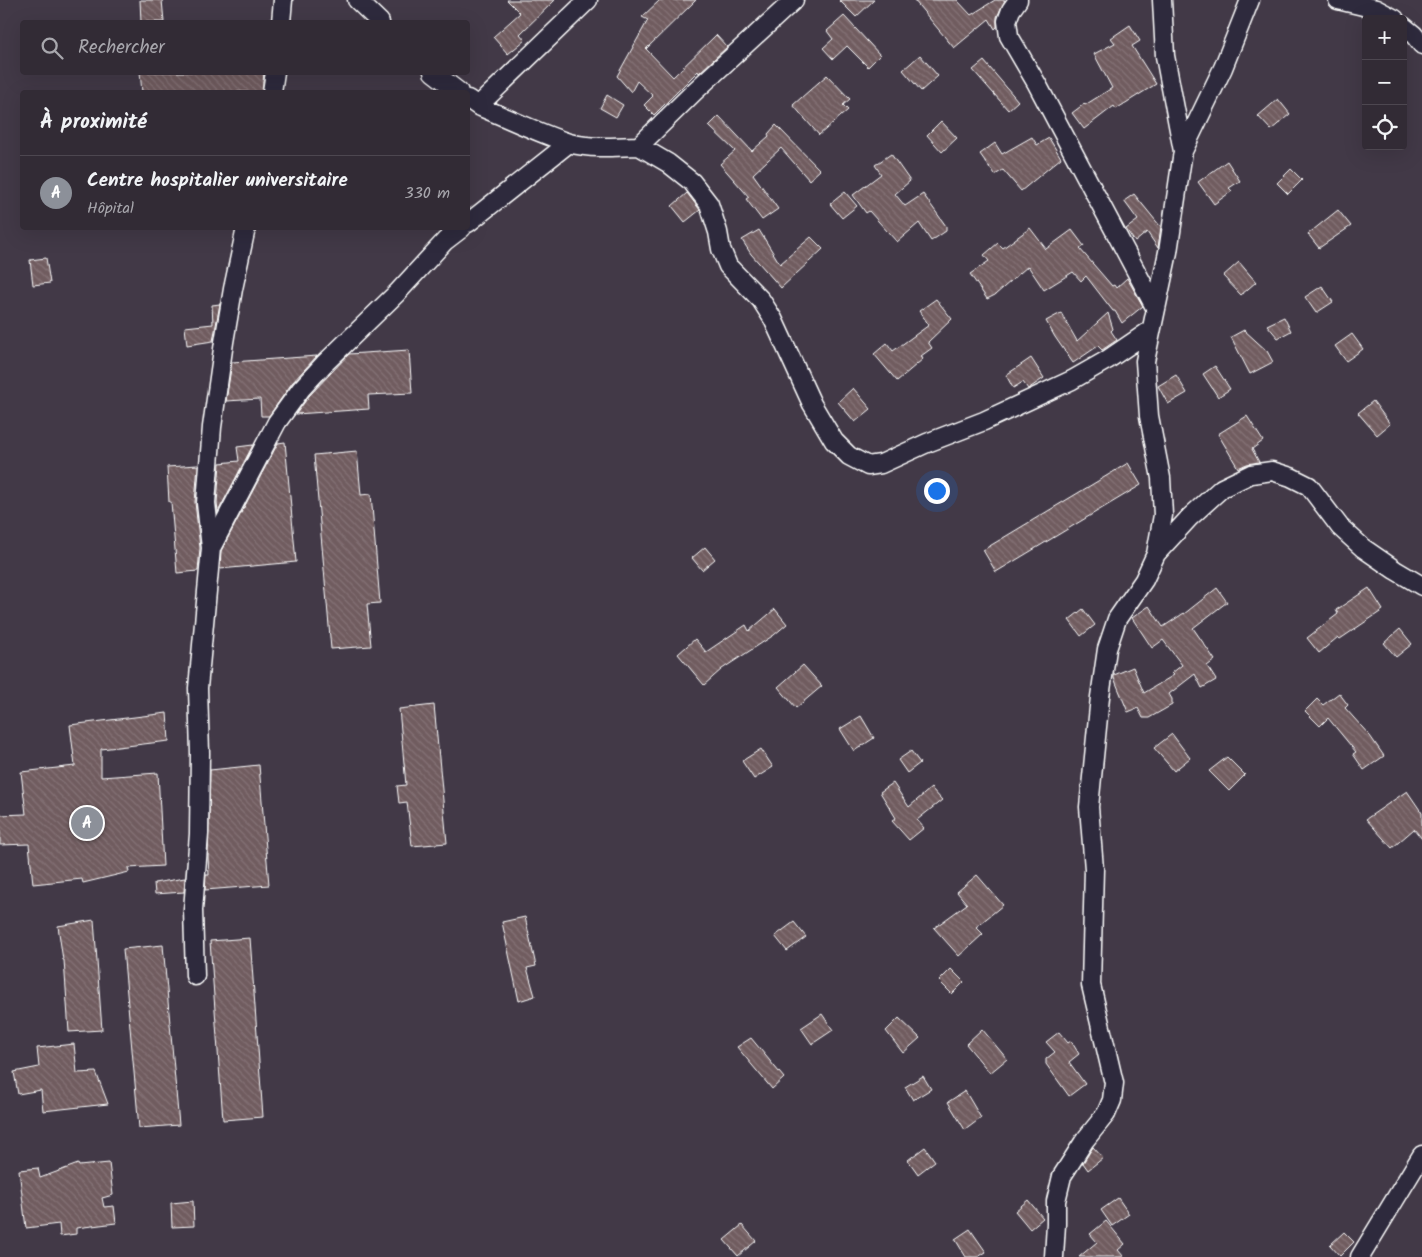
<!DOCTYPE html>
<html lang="fr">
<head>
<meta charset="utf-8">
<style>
	body { margin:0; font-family:Kalam,sans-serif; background:#3d3741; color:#f1f3f6 }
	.controls { position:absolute; right:15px; top:15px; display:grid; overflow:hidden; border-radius:5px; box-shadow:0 5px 20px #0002 }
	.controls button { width:45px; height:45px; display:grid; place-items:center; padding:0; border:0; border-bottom:1px solid #4d4750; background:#322b35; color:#f1f3f6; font:25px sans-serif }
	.you { position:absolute; left:936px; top:490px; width:18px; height:18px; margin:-12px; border:4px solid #fff; border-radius:50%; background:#1a73e8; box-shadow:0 0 0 8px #1a73e833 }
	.badge { display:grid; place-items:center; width:32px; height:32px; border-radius:50%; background:#8c9099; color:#fff; font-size:16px; font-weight:700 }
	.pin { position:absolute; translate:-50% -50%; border:2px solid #fff; box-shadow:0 1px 5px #0006 }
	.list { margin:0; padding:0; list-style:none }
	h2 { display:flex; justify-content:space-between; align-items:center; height:65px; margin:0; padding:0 20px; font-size:21px }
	h2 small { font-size:16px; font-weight:400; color:#a8a7ad }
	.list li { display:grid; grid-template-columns:32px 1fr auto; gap:15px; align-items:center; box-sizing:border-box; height:75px; padding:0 20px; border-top:1px solid #4d4750 }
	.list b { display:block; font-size:19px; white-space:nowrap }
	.list p { margin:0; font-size:16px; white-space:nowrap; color:#a8a7ad }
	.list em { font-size:16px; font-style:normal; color:#a8a7ad }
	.icon { flex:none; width:28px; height:28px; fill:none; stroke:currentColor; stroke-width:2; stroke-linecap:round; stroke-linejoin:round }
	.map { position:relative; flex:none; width:1422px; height:1257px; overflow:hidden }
	.search { position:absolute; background:#322b35; box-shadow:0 5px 20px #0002; left:20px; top:20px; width:450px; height:55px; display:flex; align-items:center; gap:12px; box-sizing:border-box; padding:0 18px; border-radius:5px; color:#a8a7ad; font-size:19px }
	.panel { position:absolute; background:#322b35; box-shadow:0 5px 20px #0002; left:20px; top:90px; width:450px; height:140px; border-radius:5px }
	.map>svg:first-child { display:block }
	.building { fill:url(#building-back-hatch); stroke:#fff }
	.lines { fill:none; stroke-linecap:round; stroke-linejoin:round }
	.minor-casing { stroke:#fff; stroke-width:21 }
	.minor { stroke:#2f2a3d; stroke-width:18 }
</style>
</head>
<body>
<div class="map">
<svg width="1422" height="1257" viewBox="0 0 1422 1257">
	<defs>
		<pattern id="building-back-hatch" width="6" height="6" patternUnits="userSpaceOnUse" patternTransform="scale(1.25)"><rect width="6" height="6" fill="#705b5f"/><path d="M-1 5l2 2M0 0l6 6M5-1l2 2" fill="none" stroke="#857477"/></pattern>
	</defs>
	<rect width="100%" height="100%" fill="#423947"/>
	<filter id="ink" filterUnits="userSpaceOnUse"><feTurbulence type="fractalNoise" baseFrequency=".02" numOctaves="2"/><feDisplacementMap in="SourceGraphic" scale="10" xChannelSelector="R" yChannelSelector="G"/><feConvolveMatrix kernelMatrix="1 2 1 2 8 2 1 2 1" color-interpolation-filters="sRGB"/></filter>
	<g filter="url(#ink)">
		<!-- building -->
		<path class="building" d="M140,0H162L164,22H141Z
			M507,0H555L520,34L525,40L508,54L493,37L520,13Z
			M660,0H696L646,49L673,77L716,35L727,47L699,73L698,71L654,115L644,105L653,96L637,81L631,92L617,76L648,20L642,17Z
			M839,0H874L856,17Z
			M914,0H957L971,15L995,0H1005L997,17V27L995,29L989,19L954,48Z
			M844,16L880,55L868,67L847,46L833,59L823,48L833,39L827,31Z
			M1130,25L1140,41L1132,46L1156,84L1116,109L1114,106L1084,129L1072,113L1084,104L1085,105L1112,88L1094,54L1115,43L1111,38Z
			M920,55L938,76L921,91L903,70Z
			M984,61L1018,101L1008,110L973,70Z
			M140,72H264L262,92H142Z
			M827,75L850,99L843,105L848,110L819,135L793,105Z
			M607,95L623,105L616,117L600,108Z
			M1278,99L1290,114L1271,130L1258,116Z
			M719,116L752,151L769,136L768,134L776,125L820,170L809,180L781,148L753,174L778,209L762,220L746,199L749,197L720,164L735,151L709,126Z
			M941,121L957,138L942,152L927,135Z
			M1032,137L1037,145L1049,138L1061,158L1021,191L1003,170L995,175L980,154L995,143L1002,154Z
			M891,154L910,181L895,194L905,206L923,194L946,226V231L931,241L919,223L897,242L869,211L866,213L853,195L881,174L875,165Z
			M1227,161L1240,181L1229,188L1232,191L1214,204L1198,182Z
			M1291,169L1302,180L1288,194L1277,183Z
			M845,192L857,206L842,218L830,204Z
			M687,193L700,210L685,222L672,206Z
			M1134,194L1160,226H1161L1158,248L1147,232L1135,242L1126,229L1138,220L1124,201Z
			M1338,210L1351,226L1319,248L1308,234Z
			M1030,228L1046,249L1072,230L1084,246L1080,249L1112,286L1114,285L1116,288L1127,278L1143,306L1122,323L1115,311H1113L1086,276L1081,281L1073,272L1044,290L1028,266L995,295L987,299L970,274L989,261L984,255L998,243L1003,248Z
			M759,230L780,264L811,237L823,249L781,288L751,254L742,240Z
			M46,258L50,283L33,285L30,260Z
			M1239,262L1256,282L1241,295L1223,276Z
			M1322,286L1333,302L1316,313L1305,297Z
			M936,299L952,319L928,342L932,348L921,356L923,359L897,381L874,354L887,343L893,351L929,325L919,311Z
			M220,304L213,341L187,345L185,327L213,324L212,305Z
			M1061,313L1077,341L1108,313L1113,329L1111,331L1117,340L1102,350L1098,346L1073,363L1055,337L1046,321Z
			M1284,317L1291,331L1278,338L1267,325Z
			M1244,330L1267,351L1273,362L1250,374L1231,337Z
			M1352,334L1363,349L1346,361L1335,346Z
			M409,350L412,393L368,395L369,409L296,414L309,396L349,354Z
			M317,356L292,383L269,416H261L260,399L226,401L232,362Z
			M1031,358L1044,378L1028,389L1023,382L1013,388L1006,375Z
			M1215,366L1230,389L1218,397L1203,374Z
			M1176,375L1187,393L1168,404L1158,386Z
			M853,388L871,409L855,422L838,402Z
			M1373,401L1390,424L1377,435L1358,413Z
			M1247,416L1263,441L1252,449L1259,462L1247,464L1238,468L1218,434Z
			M285,442L296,562L220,569L221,551L278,443Z
			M253,445L218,512L217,503L220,463L239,461L237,447Z
			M357,451L361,495L371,494L380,603L367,604L371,646L331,649L314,455Z
			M1128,463L1141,485L996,572L983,550Z
			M198,465L195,502L200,548L198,571L177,573L171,502H169L167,467Z
			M705,547L715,559L702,570L692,558Z
			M1217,588L1227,602L1193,628L1215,660L1207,666L1216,680L1202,688L1195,674L1169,694L1172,699V705L1149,718H1143L1138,708L1128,712L1114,678V675L1133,667L1144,693L1174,675L1172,673L1182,665L1163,640L1152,648L1132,618L1149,606L1163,627L1184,613V614Z
			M1369,588L1383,610L1340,639L1338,637L1319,653L1307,638L1338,614L1336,610Z
			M775,609L787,624L774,635L722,669L704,685L678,654L695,639L706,652L746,625L749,631Z
			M1083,609L1095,625L1081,636L1069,620Z
			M1400,629L1412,644L1396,657L1384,643Z
			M803,665L822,686L796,708L778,687Z
			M1339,693L1348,705L1345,708L1370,736L1384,756L1364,770L1353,754L1356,752L1328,718L1320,726L1305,711L1317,699L1323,705Z
			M434,705L447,843L412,846L407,802L399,803L397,786L406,785L399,709Z
			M167,713L169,741L101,749V777L158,773L163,866L128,868L129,872L83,883L82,879L33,884L29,844L0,845V815L26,814L21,772L75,766L70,725Z
			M861,716L874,738L854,751L840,729Z
			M1172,734L1190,758L1174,771L1154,748Z
			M761,749L773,767L754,779L742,761Z
			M911,751L920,763L907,773L898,760Z
			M1227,757L1245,775L1229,791L1209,771Z
			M259,765L269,885L205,890L206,875H209L208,857L210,770Z
			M893,783L909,807L931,788L942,800L917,820L924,828L909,840L892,821L896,818L880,792Z
			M1407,791L1422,813V839L1414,829L1392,848L1366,819Z
			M977,875L1003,905L976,927L983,934L959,956L934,928L967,904L957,892Z
			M185,878L184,892L155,894L154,883Z
			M525,917L536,966L527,968L535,996L519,1001L502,922Z
			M94,920L102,1030L69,1032L64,960H63L58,926Z
			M794,922L806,937L787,951L775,936Z
			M250,938L263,1117L223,1120L210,941Z
			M163,945L179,1125L139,1128L123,949Z
			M951,969L964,982L952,994L939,981Z
			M822,1014L833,1030L812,1044L801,1028Z
			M899,1018L920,1038L903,1053L886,1031Z
			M982,1029L1007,1059L990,1073L966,1044Z
			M1059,1032L1068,1043L1071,1041L1079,1054L1069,1062L1085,1084L1069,1096L1046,1064V1059L1055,1052L1046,1042Z
			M751,1038L784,1078L772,1089L737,1047Z
			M74,1044L77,1073L96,1072L108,1104L43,1111L41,1090L18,1094L14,1072L39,1067L37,1048Z
			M923,1076L931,1089L913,1100L905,1087Z
			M965,1091L981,1118L965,1130L948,1102Z
			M925,1147L935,1161L918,1174L908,1160Z
			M1093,1147L1103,1158L1088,1170L1083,1163Z
			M109,1163L113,1195L102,1198L104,1207L114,1206L116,1223L76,1228V1234L60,1236L59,1224L26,1228L19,1170L38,1168L40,1178L78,1164L79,1166Z
			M1118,1198L1129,1214L1112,1226L1101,1210Z
			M1028,1200L1043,1218L1030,1229L1015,1211Z
			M193,1201L194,1226L172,1227L171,1203Z
			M1106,1221L1125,1244L1118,1250L1124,1257H1079L1097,1242L1090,1234Z
			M742,1225L756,1241L738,1256L724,1240Z
			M970,1229L986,1252L978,1257H966L955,1239Z
			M1344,1232L1354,1242L1340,1256L1330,1245Z"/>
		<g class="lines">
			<!-- minor casing -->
			<g class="minor-casing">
				<path id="minor" d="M357,0L380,22
					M1018,0L1011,10L1007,21L1009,36L1037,84L1156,309
					M1162,0L1165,56L1183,151
					M1338,0L1376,9L1395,19
					M281,22L283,0
					M1403,26L1414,35L1422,45
					M433,72L459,92
					M272,92L275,72
					M468,99L478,106C508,118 538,133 569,143C591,149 616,147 639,146L695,91L794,0
					M478,106L588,0
					M639,146L668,163L692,182L709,204L718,232L721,249L728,266L761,300L773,319L812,404L825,426L834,441L849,456L868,466L881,464L927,443L984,421L1072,380L1107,360L1151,330
					M468,223L569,143
					M211,548L277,422L301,389L324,364L397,293L445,241L462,228
					M1156,554L1190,517L1222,488L1251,474L1272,471L1291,477L1309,486L1340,527L1363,548L1395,570L1422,586
					M195,976L193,910L199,834L200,753L198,688L211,548L206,503L212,427L224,342L233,289L246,228
					M1054,1257L1056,1224V1201L1062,1176L1085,1140L1106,1114L1112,1100L1114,1083L1091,985L1094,869L1089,807L1100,697L1107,649L1117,619L1144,580L1156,554L1163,515L1161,478L1149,416L1145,361L1168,252L1183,151L1223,68L1250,0
					M1360,1257L1422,1155"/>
			</g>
			<!-- minor -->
			<use href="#minor" class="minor"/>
		</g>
	</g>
</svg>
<div class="controls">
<button>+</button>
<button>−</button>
<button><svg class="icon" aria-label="locate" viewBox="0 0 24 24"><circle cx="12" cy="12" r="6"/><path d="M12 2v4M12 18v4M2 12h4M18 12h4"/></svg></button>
</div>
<div class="you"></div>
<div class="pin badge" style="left:87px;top:823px">A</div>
<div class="search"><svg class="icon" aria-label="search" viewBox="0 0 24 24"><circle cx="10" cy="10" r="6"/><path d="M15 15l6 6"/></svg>Rechercher</div>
<section class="panel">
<h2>À proximité<small></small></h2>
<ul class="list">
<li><span class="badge">A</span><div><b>Centre hospitalier universitaire</b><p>Hôpital</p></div><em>330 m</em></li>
</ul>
</section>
</div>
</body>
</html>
